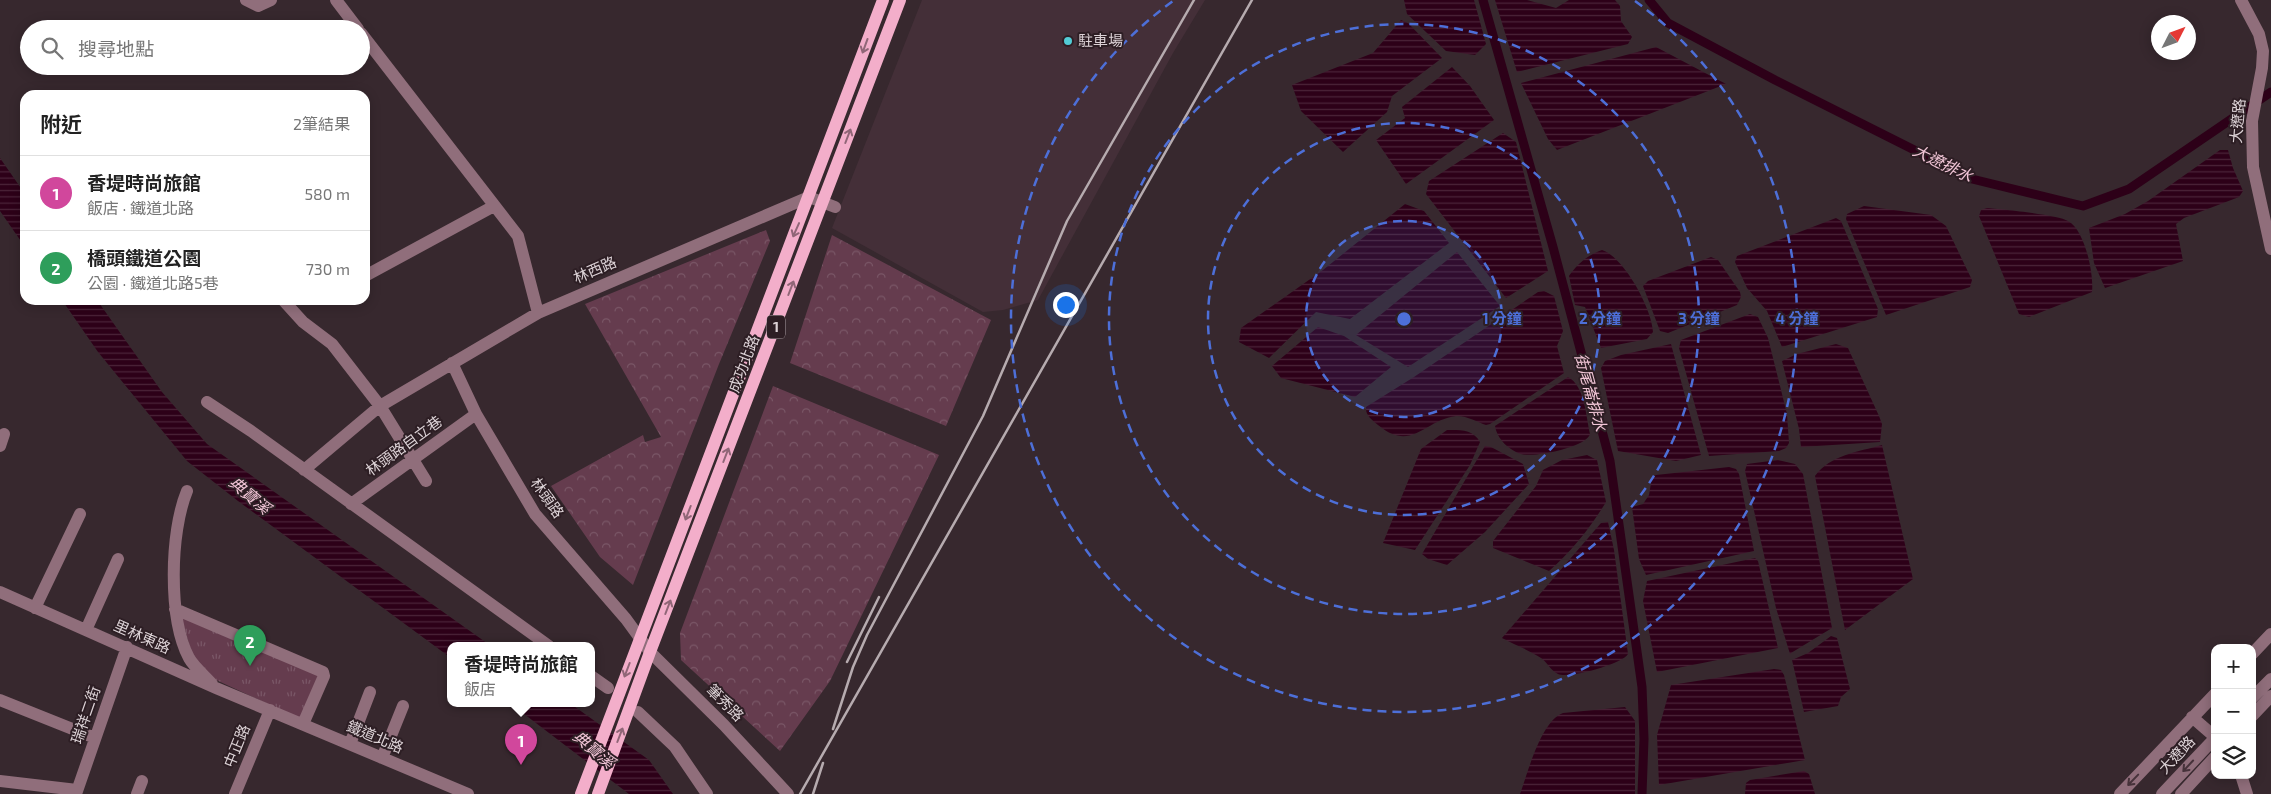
<!DOCTYPE html>
<html lang="zh-TW">
<head>
<meta charset="utf-8">
<style>
	body { margin:0; font-family:"Exo 2","Noto Sans TC",sans-serif; background:#f2f2f2; color:#222 }
	.controls { position:absolute; right:15px; bottom:15px; display:grid; overflow:hidden; border-radius:10px; box-shadow:0 2px 12px #0003 }
	.controls button { width:45px; height:45px; display:grid; place-items:center; padding:0; border:0; border-bottom:1px solid #e0e0e0; background:#fff; color:#222; font:25px sans-serif }
	.compass { position:absolute; left:2151px; top:15px; width:45px; height:45px; border-radius:50%; background:#fff; box-shadow:0 2px 12px #0003; rotate:48deg }
	.you { position:absolute; left:1065px; top:304px; width:18px; height:18px; margin:-12px; border:4px solid #fff; border-radius:50%; background:#1a73e8; box-shadow:0 0 0 8px #1a73e833 }
	.badge { display:grid; place-items:center; width:32px; height:32px; border-radius:50%; background:#d93025; color:#fff; font-size:16px; font-weight:700 }
	.pin { position:absolute; translate:-50% -41px; filter:drop-shadow(0 1px 2px #0008) }
	.pin::after { content:''; position:absolute; top:26px; width:18px; height:15px; background:inherit; clip-path:polygon(0 0,100% 0,50% 100%) }
	.popup { position:absolute; left:447px; top:642px; width:148px; height:65px; box-sizing:border-box; display:grid; place-content:center; border-radius:10px; background:#fff; filter:drop-shadow(0 1px 4px #0005); font-size:16px; white-space:nowrap; color:#767676 }
	.popup b { font-size:19px; color:#222 }
	.popup::after { content:''; position:absolute; left:50%; top:100%; margin-left:-10px; border:10px solid transparent; border-top-color:#fff }
	.list { margin:0; padding:0; list-style:none }
	h2 { display:flex; justify-content:space-between; align-items:center; height:65px; margin:0; padding:0 20px; font-size:21px }
	h2 small { font-size:16px; font-weight:400; color:#767676 }
	.list li { display:grid; grid-template-columns:32px 1fr auto; gap:15px; align-items:center; box-sizing:border-box; height:75px; padding:0 20px; border-top:1px solid #e0e0e0 }
	.list b { display:block; font-size:19px; white-space:nowrap }
	.list p { margin:0; font-size:16px; white-space:nowrap; color:#767676 }
	.list em { font-size:16px; font-style:normal; color:#767676 }
	.icon { flex:none; width:28px; height:28px; fill:none; stroke:currentColor; stroke-width:2; stroke-linecap:round; stroke-linejoin:round }
	.map { position:relative; flex:none; width:2271px; height:794px; overflow:hidden }
	.search { position:absolute; background:#fff; box-shadow:0 2px 12px #0003; left:20px; top:20px; width:350px; height:55px; display:flex; align-items:center; gap:12px; box-sizing:border-box; padding:0 18px; border-radius:28px; color:#767676; font-size:19px }
	.panel { position:absolute; background:#fff; box-shadow:0 2px 12px #0003; left:20px; top:90px; width:350px; height:215px; border-radius:15px }
	.map>svg:first-child { display:block }
	.built { fill:#442f38 }
	.forest { fill:url(#forest-crowns) }
	.park { fill:url(#park-tufts) }
	.water { fill:url(#water-rules) }
	.lines { fill:none; stroke-linecap:round; stroke-linejoin:round }
	.canal { stroke:#2d0018; stroke-width:9 }
	.minor { stroke:#906e7b; stroke-width:12 }
	.major { stroke:#f3aeca; stroke-width:12 }
	.rail { stroke:#b6abaf; stroke-width:2.5 }
	.oneway { stroke:#906677 }
	.oneway2 { stroke:#46323a }
	.ring { fill:none; stroke:#4d6fd8; stroke-width:2.5; stroke-dasharray:9 6 }
	.poi-dot { fill:#52ccd6; stroke:#2d1e24; stroke-width:2 }
	.labels { text-anchor:middle; stroke-width:4; stroke-linejoin:round; paint-order:stroke }
	.shield { fill:#2d1e24; stroke:#a89ca1; stroke-width:1 }
	.shield-label { font-size:14px; font-weight:bold; fill:#dcd2d6 }
	.poi-label { font-size:15px; fill:#dcd2d6; stroke:#2d1e24; text-anchor:start }
	.street-label { font-size:15px; fill:#dcd2d6; stroke:#2d1e24 }
	.water-label { font-size:16px; font-style:italic; fill:#f2c6d7; stroke:#2d1e24 }
	.centre { fill:#4d6fd8; stroke:#2d1e24; stroke-width:2.5 }
	.ring-label { font-size:15px; text-anchor:middle; font-weight:bold; fill:#4d6fd8; stroke:#2d1e24; stroke-width:4; stroke-linejoin:round; paint-order:stroke }
</style>
</head>
<body>
<div class="map">
<svg width="2271" height="794" viewBox="0 0 2271 794">
	<defs>
		<pattern id="forest-crowns" width="20" height="18" patternUnits="userSpaceOnUse" patternTransform="scale(1.25)"><rect width="20" height="18" fill="#653c4e"/><path d="M2 6a3 3 0 1 1 6 0M12 15a3 3 0 1 1 6 0" fill="none" stroke="#7a5767"/></pattern>
		<pattern id="park-tufts" width="24" height="20" patternUnits="userSpaceOnUse" patternTransform="scale(1.25)"><rect width="24" height="20" fill="#653c4e"/><path d="M3 7l-1-3M5 7V3M7 7l1-3M15 17l-1-3M17 17v-4M19 17l1-3" fill="none" stroke="#7a5767"/></pattern>
		<pattern id="water-rules" width="6" height="5" patternUnits="userSpaceOnUse" patternTransform="scale(1.25)"><rect width="6" height="5" fill="#2d0018"/><path d="M0 2.5h6" fill="none" stroke="#4b2439"/></pattern>
	</defs>
	<rect width="100%" height="100%" fill="#37282e"/>
	<!-- built -->
	<path class="built" d="M922,0H1205L1173,53L1038,300L1003,310L983,312L832,228Z"/>
	<!-- forest -->
	<path class="forest" d="M766,230L770,241L719,364L633,585L600,557L551,486L643,435L645,442L661,437L585,304Z
		M832,235L991,320L946,426L790,363Z
		M773,386L939,455L830,681L780,751L681,660L680,633Z"/>
	<!-- park -->
	<path class="park" d="M180,614L320,675L300,719L214,679L193,657Z"/>
	<!-- water -->
	<path class="water" d="M1404,0H1474L1486,44L1475,55L1446,51L1407,14Z
		M1495,0H1527L1556,8L1569,0H1615L1620,6L1621,21L1632,37L1628,44L1517,72Z
		M1401,20L1408,23L1442,58L1392,96L1387,112L1343,152L1301,111L1292,85L1373,53Z
		M1656,47L1726,84L1557,150L1548,139L1521,83Z
		M1452,67L1470,86L1494,120L1406,184L1376,140L1405,118L1402,107Z
		M1503,133L1516,142L1548,271L1506,298L1426,194L1429,181Z
		M2220,150H2228L2233,168L2243,191L2239,197L2184,218L2176,224L2183,261L2105,288L2094,263L2089,228L2125,214L2148,201Z
		M0,158L25,194V247L0,211Z
		M1405,204L1424,211L1449,243L1350,319L1316,312L1269,358L1239,342L1241,328L1323,270Z
		M1864,206L1931,215L1946,226L1972,280L1970,287L1886,315L1846,219L1847,214Z
		M1987,208C2001,209 2058,215 2068,221C2085,230 2094,274 2092,292L2029,317L2019,314L1979,216L1981,210Z
		M1836,218L1841,221L1878,309L1877,317L1782,347L1767,311L1747,288L1735,262L1737,256Z
		M1602,250C1624,257 1652,309 1653,332L1647,339L1601,348L1585,307L1575,305L1569,276C1577,264 1588,255 1602,250Z
		M1457,252L1500,306L1408,367L1356,335Z
		M1711,257L1718,260L1740,292L1741,297L1737,305L1668,333L1660,331L1643,286L1648,281Z
		M1544,291L1554,296L1563,331L1557,346L1564,373L1490,424L1486,425C1478,422 1465,415 1456,416C1424,420 1412,453 1378,425C1372,420 1365,415 1366,407L1414,377L1538,292Z
		M62,300H97L162,392L207,444L491,646H451V658L238,501L187,461L98,352Z
		M1750,314L1758,317L1768,338L1787,414L1789,443L1786,448L1779,451L1709,456L1679,348L1681,340Z
		M1318,327L1344,336L1391,367L1355,397L1281,378L1272,366Z
		M1671,344L1701,455L1676,461L1618,451L1601,368L1605,361L1621,355Z
		M1836,344L1848,348L1879,416L1882,424L1880,442L1801,447L1799,429L1782,361L1797,354Z
		M1568,377C1585,386 1586,417 1590,434C1587,447 1534,458 1521,454C1509,450 1497,439 1495,426Z
		M1447,430C1460,430 1473,429 1480,442L1470,465L1415,550L1383,543L1421,449Z
		M1882,445L1913,579L1845,630L1815,476C1830,455 1858,452 1882,445Z
		M1485,446L1491,447L1523,464L1529,484L1485,532L1447,565L1428,559L1422,554Z
		M1587,455L1597,460L1606,502C1591,527 1571,552 1549,571L1493,548V541L1536,486L1543,470L1562,460Z
		M1778,460L1795,464L1803,474L1832,628L1791,653L1790,654L1776,608L1745,471L1747,464Z
		M1729,467L1736,469L1739,474L1754,551L1646,575L1639,559L1632,507L1643,504L1649,495L1652,477L1656,475Z
		M1608,522L1614,550L1628,654C1622,664 1569,679 1558,674C1551,671 1547,662 1541,658C1529,650 1515,645 1502,638L1601,523Z
		M1755,558L1758,561L1778,648L1657,672L1643,601L1647,581Z
		M1831,636L1837,638L1850,689L1841,697L1838,706L1804,712L1792,660L1808,653Z
		M1774,669L1781,670L1784,675L1805,760L1659,785L1657,735L1671,685Z
		M511,704H571L649,760L673,794H629Z
		M1625,707L1635,721V794H1520C1528,772 1541,721 1563,713Z
		M1804,771L1809,774L1815,794H1745L1746,783L1750,780Z"/>
	<g class="lines">
		<!-- canal -->
		<path class="canal" d="M1483,0L1553,247L1610,461L1642,687L1644,739L1642,794
			M1649,0L1668,23L1775,80L1972,179L2083,206L2129,189L2271,92"/>
		<!-- minor -->
		<path class="minor" d="M246,0L258,6L271,0
			M336,0L358,29
			M2241,0L2259,34L2263,51L2262,68L2252,121L2253,167L2271,249
			M361,33L518,236L538,313
			M365,276L494,206
			M283,300L303,322L332,344L380,406L426,481
			M452,363L476,414L535,514L626,619L650,652L724,725L788,794
			M207,402L251,431L549,646
			M0,446L4,434
			M304,470L380,406L538,313L809,197L835,207
			M187,491C170,532 168,618 189,658C194,667 205,676 212,684
			M351,504L476,414
			M0,592L216,688L468,794
			M35,608L80,514
			M175,609L323,672L324,676L303,724
			M86,630L118,559
			M2252,654L2271,634
			M591,676L608,688
			M2252,698L2271,679
			M0,700L95,738
			M638,712L675,747L707,794
			M2252,716L2271,696
			M2192,717L2215,737
			M350,744L370,692
			M382,758L403,706
			M2241,775L2247,794
			M0,781L77,790
			M76,794L127,647
			M137,794L142,781
			M235,794L270,710
			M2120,794L2215,694
			M2162,794L2215,738
			M2181,794L2215,757"/>
		<!-- major -->
		<path class="major" d="M581,794L883,0
			M598,794L650,652L900,0"/>
		<!-- rail -->
		<path class="rail" d="M847,662L879,597
			M833,729L853,667L867,635L983,416L1067,221L1194,0
			M800,794L1252,0
			M813,794L823,763"/>
	</g>
	<!-- one-way arrows -->
	<defs><path id="oneway-shaft" d="M-6 0H5M1.5-3L5.5 0L1.5 3" fill="none" stroke-width="1.6" stroke-linecap="round" stroke-linejoin="round" transform="scale(1.25)"/></defs>
	<g class="oneway">
		<use href="#oneway-shaft" transform="translate(865 46) rotate(110)"/>
		<use href="#oneway-shaft" transform="translate(848 136) rotate(-69)"/>
		<use href="#oneway-shaft" transform="translate(796 230) rotate(114)"/>
		<use href="#oneway-shaft" transform="translate(791 288) rotate(-69)"/>
		<use href="#oneway-shaft" transform="translate(726 455) rotate(-69)"/>
		<use href="#oneway-shaft" transform="translate(688 513) rotate(111)"/>
		<use href="#oneway-shaft" transform="translate(668 607) rotate(-69)"/>
		<use href="#oneway-shaft" transform="translate(627 670) rotate(111)"/>
		<use href="#oneway-shaft" transform="translate(620 735) rotate(-69)"/>
	</g>
	<g class="oneway2">
		<use href="#oneway-shaft" transform="translate(2188 766) rotate(133)"/>
		<use href="#oneway-shaft" transform="translate(2133 780) rotate(134)"/>
	</g>
	<!-- distance rings -->
	<circle cx="1404" cy="319" r="98" fill="#4d6fd8" fill-opacity=".12"/>
	<g class="ring">
		<circle cx="1404" cy="319" r="98"/>
		<circle cx="1404" cy="319" r="196"/>
		<circle cx="1404" cy="319" r="295"/>
		<path d="M1635 1A393 393 0 1 1 1173 1"/>
	</g>
	<!-- markers -->
	<circle class="poi-dot" cx="1068" cy="41" r="5"/>
	<g class="labels">
		<!-- shield labels -->
		<rect class="shield" x="767" y="315.5" width="18" height="23" rx="4"/>
		<g class="shield-label">
			<text x="776" y="332">1</text>
		</g>
		<!-- poi labels -->
		<g class="poi-label">
			<text x="1078" y="46">駐車場</text>
		</g>
		<!-- street labels -->
		<g class="street-label">
			<text transform="translate(2238 121) rotate(-85)" y="5">大遼路</text>
			<text transform="translate(595 270) rotate(-23)" y="5">林西路</text>
			<text transform="translate(744 364) rotate(-69)" y="5">成功北路</text>
			<text transform="translate(404 446) rotate(-36)" y="5">林頭路自立巷</text>
			<text transform="translate(547 498) rotate(55)" y="5">林頭路</text>
			<text transform="translate(142 637) rotate(24)" y="5">里林東路</text>
			<text transform="translate(725 703) rotate(45)" y="5">筆秀路</text>
			<text transform="translate(86 715) rotate(-71)" y="5">瑞祥二街</text>
			<text transform="translate(375 737) rotate(23)" y="5">鐵道北路</text>
			<text transform="translate(237 746) rotate(-68)" y="5">中正路</text>
			<text transform="translate(2177 755) rotate(-47)" y="5">大遼路</text>
		</g>
		<!-- water labels -->
		<g class="water-label">
			<text transform="translate(1943 163) rotate(26)" y="6">大遼排水</text>
			<text transform="translate(1591 392) rotate(75)" y="6">街尾崙排水</text>
			<text transform="translate(250 495) rotate(40)" y="6">典寶溪</text>
			<text transform="translate(594 749) rotate(40)" y="6">典寶溪</text>
		</g>
	</g>
	<circle cx="1404" cy="319" r="8" class="centre"/>
	<g class="ring-label">
		<text x="1502" y="324">1 分鐘</text>
		<text x="1600" y="324">2 分鐘</text>
		<text x="1699" y="324">3 分鐘</text>
		<text x="1797" y="324">4 分鐘</text>
	</g>
</svg>
<div class="controls">
<button>+</button>
<button>−</button>
<button><svg class="icon" aria-label="layers" viewBox="0 0 24 24"><path d="M12 4l9 5-9 5-9-5zM3 14l9 5 9-5"/></svg></button>
</div>
<svg class="compass" viewBox="-18 -18 36 36"><path d="M0-13l5 13h-10z" fill="#e53935"/><path d="M0 13l5-13h-10z" fill="#767676"/></svg>
<div class="you"></div>
<div class="pin badge" style="left:521px;top:765px;background:#d1479c">1</div>
<div class="popup"><b>香堤時尚旅館</b>飯店</div>
<div class="pin badge" style="left:250px;top:666px;background:#2e9e5b">2</div>
<div class="search"><svg class="icon" aria-label="search" viewBox="0 0 24 24"><circle cx="10" cy="10" r="6"/><path d="M15 15l6 6"/></svg>搜尋地點</div>
<section class="panel">
<h2>附近<small>2筆結果</small></h2>
<ul class="list">
<li><span class="badge" style="background:#d1479c">1</span><div><b>香堤時尚旅館</b><p>飯店 · 鐵道北路</p></div><em>580 m</em></li>
<li><span class="badge" style="background:#2e9e5b">2</span><div><b>橋頭鐵道公園</b><p>公園 · 鐵道北路5巷</p></div><em>730 m</em></li>
</ul>
</section>
</div>
</body>
</html>
